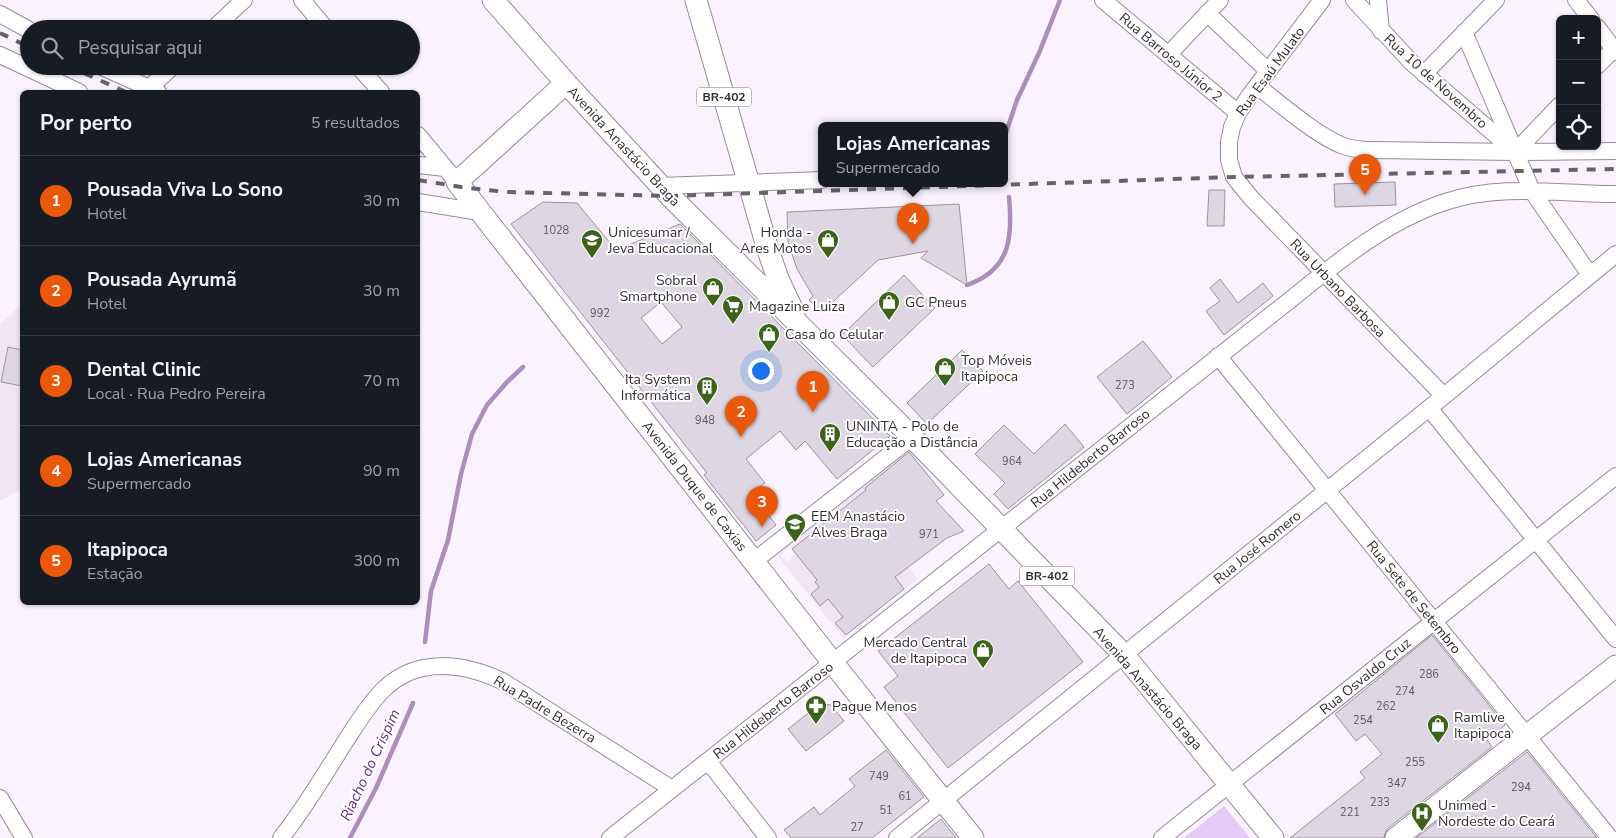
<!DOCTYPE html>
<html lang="pt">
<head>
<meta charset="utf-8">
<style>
	body { margin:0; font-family:"Nunito Sans",sans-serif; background:#20242c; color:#f1f3f6 }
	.controls { position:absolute; right:15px; top:15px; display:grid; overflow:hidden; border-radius:8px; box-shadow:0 1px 4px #0004 }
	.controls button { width:45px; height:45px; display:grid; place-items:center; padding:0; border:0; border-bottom:1px solid #363941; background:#171b24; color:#f1f3f6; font:25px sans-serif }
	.you { position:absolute; left:760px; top:370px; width:18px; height:18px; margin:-12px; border:4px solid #fff; border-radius:50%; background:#1a73e8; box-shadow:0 0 0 8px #1a73e833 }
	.badge { display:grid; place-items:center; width:32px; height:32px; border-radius:50%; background:#ea580c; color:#fff; font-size:16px; font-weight:700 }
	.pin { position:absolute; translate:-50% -41px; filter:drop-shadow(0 1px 2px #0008) }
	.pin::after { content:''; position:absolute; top:26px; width:18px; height:15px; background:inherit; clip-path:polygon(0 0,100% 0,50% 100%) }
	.popup { position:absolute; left:818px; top:122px; width:190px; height:65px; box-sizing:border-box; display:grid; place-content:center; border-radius:8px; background:#171b24; filter:drop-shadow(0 1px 4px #0005); font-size:16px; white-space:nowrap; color:#9ea1a6 }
	.popup b { font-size:19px; color:#f1f3f6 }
	.popup::after { content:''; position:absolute; left:50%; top:100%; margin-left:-10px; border:10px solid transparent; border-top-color:#171b24 }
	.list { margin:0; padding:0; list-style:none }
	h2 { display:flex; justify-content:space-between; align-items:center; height:65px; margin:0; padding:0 20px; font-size:21px }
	h2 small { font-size:16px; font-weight:400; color:#9ea1a6 }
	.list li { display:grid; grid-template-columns:32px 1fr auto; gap:15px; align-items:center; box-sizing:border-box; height:90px; padding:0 20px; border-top:1px solid #363941 }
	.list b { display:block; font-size:19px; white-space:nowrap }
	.list p { margin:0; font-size:16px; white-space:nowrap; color:#9ea1a6 }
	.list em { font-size:16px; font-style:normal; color:#9ea1a6 }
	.icon { flex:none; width:28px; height:28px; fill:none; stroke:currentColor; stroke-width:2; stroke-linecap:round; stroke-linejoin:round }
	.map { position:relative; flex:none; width:1616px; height:838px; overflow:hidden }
	.search { position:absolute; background:#171b24; box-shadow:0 1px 4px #0004; left:20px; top:20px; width:400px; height:55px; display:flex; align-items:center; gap:12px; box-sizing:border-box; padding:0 18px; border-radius:28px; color:#9ea1a6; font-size:19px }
	.panel { position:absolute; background:#171b24; box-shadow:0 1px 4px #0004; left:20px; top:90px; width:400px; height:515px; border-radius:8px }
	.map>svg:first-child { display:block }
	.built { fill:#f0e5f7; fill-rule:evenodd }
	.green { fill:#e6caf6 }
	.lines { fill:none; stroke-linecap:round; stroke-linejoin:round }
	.stream { stroke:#ac8ebb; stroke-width:4.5 }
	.building { fill:#ded6e2; stroke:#9b949f; fill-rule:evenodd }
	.minor-casing { stroke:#948d98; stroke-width:18 }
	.major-casing { stroke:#948d98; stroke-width:23 }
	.minor { stroke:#fff; stroke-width:16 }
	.major { stroke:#fff; stroke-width:21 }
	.rail { stroke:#686369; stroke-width:4; stroke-dasharray:9 9; stroke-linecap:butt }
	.labels { text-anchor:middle; stroke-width:4; stroke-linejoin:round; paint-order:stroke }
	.number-label { font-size:11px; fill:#5c585e }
	.shield { fill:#fff; stroke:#6f6d70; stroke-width:1 }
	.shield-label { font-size:12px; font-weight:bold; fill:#312e32 }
	.street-label { font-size:14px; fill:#312e32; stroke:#fff }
	.poi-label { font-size:14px; fill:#312e32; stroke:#fff; text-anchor:start }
	.water-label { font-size:15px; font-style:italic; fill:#672984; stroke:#fff }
</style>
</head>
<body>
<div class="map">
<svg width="1616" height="838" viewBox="0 0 1616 838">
	<rect width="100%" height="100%" fill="#faf2fe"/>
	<!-- built -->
	<path class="built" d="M22,304V350L8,347L1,382L22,386V489L0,501V324Z
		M910,450L945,495L887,541L918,579L843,638L777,555ZM910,452L944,495L899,531L865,488ZM864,491L896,532L886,541L907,567L895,577L904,589L846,635L836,623L845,615L835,602L832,604L828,599L819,605L811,594L819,587L815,582L817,580L796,554L787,562L781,555L790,546L792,548Z"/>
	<!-- green -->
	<path class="green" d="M1224,806L1250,838H1184Z"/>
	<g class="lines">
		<!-- stream -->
		<path class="stream" d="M1004,139L1017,100L1039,53L1060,0
			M1004,173L1006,179
			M967,285C1010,270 1013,238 1009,197
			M425,642L431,591L448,540L461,474L472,434L487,405L507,382L523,367
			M350,838L376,788L413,703"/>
	</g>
	<!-- building -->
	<path class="building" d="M1395,182L1396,205L1335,207L1334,184Z
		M1209,190H1225L1224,226H1207Z
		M543,202L577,203L616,250L680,224L890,436L837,479L805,441L796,450L780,431L746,459L765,483L758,488L767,500L761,505L776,525L756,541L704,475L707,473L511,224ZM661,302L682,327L662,344L641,318Z
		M959,204L967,285L921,258L928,251L878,260L821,313L809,300L813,296L797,269L788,242L787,212Z
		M904,275L935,308L873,367L842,335Z
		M1220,279L1238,303L1263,283L1273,296L1224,335L1206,311L1220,301L1210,288Z
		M1143,341L1172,377L1127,414L1097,377Z
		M8,347L22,350V386L1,382Z
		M962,350L983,371L927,424L907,403Z
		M1065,424L1084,447L1008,509L994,494L1005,483L975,454L1004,425L1034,454Z
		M909,452L944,495L936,501L964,531L947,538L895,577L904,589L846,635L835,623L843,617L828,599L820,606L811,594L819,587L815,582L817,580L792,549L866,490L865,488Z
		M989,564L1009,589L1018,581L1083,662L948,768L884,687L898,676L878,651Z
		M1432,635L1505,725L1487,740L1492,747L1388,828L1385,833L1384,838H1290L1365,778L1360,772L1382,754L1365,734L1356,741L1335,714Z
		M820,704L831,705L844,721L806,751L788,729Z
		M886,750L924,797L872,838H791L784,830L814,807L820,815L855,786L849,779Z
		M1527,752L1597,838H1416Z
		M941,819L956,838H917L936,823Z"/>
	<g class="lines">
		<!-- minor casing -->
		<g class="minor-casing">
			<path id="minor" d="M302,0L326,29
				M1103,0L1238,113
				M1322,0L1250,95L1238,113L1232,127L1229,142V160L1234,177L1252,199L1444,396
				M1354,0L1412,63L1512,149
				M1378,0L1381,31
				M1576,0L1591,19
				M1207,13L1268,71
				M0,14L29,30
				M1597,27L1616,52
				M213,29L244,0
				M1464,32L1532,191L1590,275
				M0,55L79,92
				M1168,55L1220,0
				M100,66L158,92
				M358,66L381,92
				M1597,66L1616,47
				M1424,74L1496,0
				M1257,86C1281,104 1313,133 1341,145C1351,149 1362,150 1372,150L1515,152L1616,151
				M149,88L173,66
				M418,135L457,182
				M1515,152L1560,105
				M418,165L445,168
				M660,186L822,180
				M418,202L480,212
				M1218,356L1610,838
				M1429,408L1616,639
				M754,561L912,437
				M708,761L768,838
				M0,798L24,838
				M281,838C305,808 324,775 345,742C356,725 368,705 383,690C417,656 464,663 504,682L672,789
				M610,838C787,698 965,559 1141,418C1189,380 1237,342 1285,304C1335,264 1384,222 1445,202C1501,183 1559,194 1616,194
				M897,838L1444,396L1616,254
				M1162,838L1616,476"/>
		</g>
		<!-- major casing -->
		<g class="major-casing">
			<path id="major" d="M493,0L566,83L670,196L912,437L1124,655L1273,838
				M696,0L768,250L778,279L794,313
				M566,83L457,182L833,663L973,838
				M1396,838L1616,666"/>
		</g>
		<!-- minor -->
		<use href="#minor" class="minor"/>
		<!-- major -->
		<use href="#major" class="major"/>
		<!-- rail -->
		<path class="rail" d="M0,33L29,47
			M68,66L126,92
			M418,180L461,187L506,192L670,196L1234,177L1616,169"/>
	</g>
	<!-- icons -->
	<defs>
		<g id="university-pin" transform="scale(1.125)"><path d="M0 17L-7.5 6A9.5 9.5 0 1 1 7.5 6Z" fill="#3c621b" stroke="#fff"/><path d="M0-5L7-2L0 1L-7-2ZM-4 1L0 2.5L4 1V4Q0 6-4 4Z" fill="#fff"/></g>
		<g id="shop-pin" transform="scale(1.125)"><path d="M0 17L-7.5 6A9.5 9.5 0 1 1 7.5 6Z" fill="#3c621b" stroke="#fff"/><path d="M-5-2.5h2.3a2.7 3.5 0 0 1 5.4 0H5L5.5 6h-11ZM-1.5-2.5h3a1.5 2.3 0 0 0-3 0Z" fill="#fff"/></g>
		<g id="supermarket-pin" transform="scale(1.125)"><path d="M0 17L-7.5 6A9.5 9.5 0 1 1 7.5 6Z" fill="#3c621b" stroke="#fff"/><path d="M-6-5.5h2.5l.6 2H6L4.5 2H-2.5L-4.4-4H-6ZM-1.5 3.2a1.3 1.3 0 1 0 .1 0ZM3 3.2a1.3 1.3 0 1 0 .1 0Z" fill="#fff"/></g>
		<g id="building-pin" transform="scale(1.125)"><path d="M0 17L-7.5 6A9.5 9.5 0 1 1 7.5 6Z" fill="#3c621b" stroke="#fff"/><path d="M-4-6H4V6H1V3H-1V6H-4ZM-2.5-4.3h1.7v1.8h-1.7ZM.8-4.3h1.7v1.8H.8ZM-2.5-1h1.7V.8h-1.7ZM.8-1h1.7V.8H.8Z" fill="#fff"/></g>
		<g id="school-pin" transform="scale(1.125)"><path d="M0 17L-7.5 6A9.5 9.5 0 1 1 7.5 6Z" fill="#3c621b" stroke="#fff"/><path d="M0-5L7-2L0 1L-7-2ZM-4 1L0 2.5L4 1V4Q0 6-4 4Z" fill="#fff"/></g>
		<g id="pharmacy-pin" transform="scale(1.125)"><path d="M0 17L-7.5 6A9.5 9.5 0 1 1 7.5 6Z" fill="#3c621b" stroke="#fff"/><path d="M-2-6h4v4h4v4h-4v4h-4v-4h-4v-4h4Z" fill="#fff"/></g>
		<g id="hospital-pin" transform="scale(1.125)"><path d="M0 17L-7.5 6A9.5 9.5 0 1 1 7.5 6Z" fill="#3c621b" stroke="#fff"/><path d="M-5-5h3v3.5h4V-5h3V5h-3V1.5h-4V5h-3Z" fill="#fff"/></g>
	</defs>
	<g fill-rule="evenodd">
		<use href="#university-pin" x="592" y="240"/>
		<use href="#shop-pin" x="828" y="240"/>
		<use href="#shop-pin" x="713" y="288"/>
		<use href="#shop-pin" x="889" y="302"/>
		<use href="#supermarket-pin" x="733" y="306"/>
		<use href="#shop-pin" x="769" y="334"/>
		<use href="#shop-pin" x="945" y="368"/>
		<use href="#building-pin" x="707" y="387"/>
		<use href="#building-pin" x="830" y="434"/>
		<use href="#school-pin" x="795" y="524"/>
		<use href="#shop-pin" x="983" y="650"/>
		<use href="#pharmacy-pin" x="816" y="706"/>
		<use href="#shop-pin" x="1438" y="725"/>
		<use href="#hospital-pin" x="1422" y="813"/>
	</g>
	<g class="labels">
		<!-- number labels -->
		<g class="number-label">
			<text x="556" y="234">1028</text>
			<text x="600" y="317">992</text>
			<text x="1125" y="389">273</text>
			<text x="705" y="424">948</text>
			<text x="1012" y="465">964</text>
			<text x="929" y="538">971</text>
			<text x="1429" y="678">286</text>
			<text x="1405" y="695">274</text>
			<text x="1386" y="710">262</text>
			<text x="1363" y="724">254</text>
			<text x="1415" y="766">255</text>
			<text x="879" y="780">749</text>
			<text x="1397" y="787">347</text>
			<text x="1521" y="791">294</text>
			<text x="905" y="800">61</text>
			<text x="1380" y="806">233</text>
			<text x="886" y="814">51</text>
			<text x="1350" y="816">221</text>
			<text x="857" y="831">27</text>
		</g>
		<!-- shield labels -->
		<g class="shield">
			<rect x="696.5" y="87.5" width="55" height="19" rx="4"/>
			<rect x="1019.5" y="566.5" width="55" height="19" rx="4"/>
		</g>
		<g class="shield-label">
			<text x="724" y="101">BR-402</text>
			<text x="1047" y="580">BR-402</text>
		</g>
		<!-- street labels -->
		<g class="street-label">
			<text transform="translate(1171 57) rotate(40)" y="5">Rua Barroso Júnior 2</text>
			<text transform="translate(1270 71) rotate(-54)" y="5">Rua Esaú Mulato</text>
			<text transform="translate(1436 81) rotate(42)" y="5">Rua 10 de Novembro</text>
			<text transform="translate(624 146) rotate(47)" y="5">Avenida Anastácio Braga</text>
			<text transform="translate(1338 288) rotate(46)" y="5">Rua Urbano Barbosa</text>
			<text transform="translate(1090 458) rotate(-39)" y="5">Rua Hildeberto Barroso</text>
			<text transform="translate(695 486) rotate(52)" y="5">Avenida Duque de Caxias</text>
			<text transform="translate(1257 547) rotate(-39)" y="5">Rua José Romero</text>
			<text transform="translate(1414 597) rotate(51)" y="5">Rua Sete de Setembro</text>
			<text transform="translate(1365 676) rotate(-39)" y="5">Rua Osvaldo Cruz</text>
			<text transform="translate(1148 688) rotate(49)" y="5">Avenida Anastácio Braga</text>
			<text transform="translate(545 709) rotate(31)" y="5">Rua Padre Bezerra</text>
			<text transform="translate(773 710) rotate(-38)" y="5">Rua Hildeberto Barroso</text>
		</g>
		<!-- poi labels -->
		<g class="poi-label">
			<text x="608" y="237">Unicesumar /<tspan x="608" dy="16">Jeva Educacional</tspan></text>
			<text x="812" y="237" text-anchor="end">Honda -<tspan x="812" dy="16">Ares Motos</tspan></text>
			<text x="697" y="285" text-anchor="end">Sobral<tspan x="697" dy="16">Smartphone</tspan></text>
			<text x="905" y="307">GC Pneus</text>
			<text x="749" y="311">Magazine Luiza</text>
			<text x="785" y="339">Casa do Celular</text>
			<text x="961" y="365">Top Móveis<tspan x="961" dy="16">Itapipoca</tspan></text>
			<text x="691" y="384" text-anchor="end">Ita System<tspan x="691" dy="16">Informática</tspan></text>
			<text x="846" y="431">UNINTA - Polo de<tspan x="846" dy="16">Educação a Distância</tspan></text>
			<text x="811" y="521">EEM Anastácio<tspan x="811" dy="16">Alves Braga</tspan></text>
			<text x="967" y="647" text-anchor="end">Mercado Central<tspan x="967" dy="16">de Itapipoca</tspan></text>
			<text x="832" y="711">Pague Menos</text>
			<text x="1454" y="722">Ramlive<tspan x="1454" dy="16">Itapipoca</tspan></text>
			<text x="1438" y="810">Unimed -<tspan x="1438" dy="16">Nordeste do Ceará</tspan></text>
		</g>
		<!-- water labels -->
		<g class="water-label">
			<text transform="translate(370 765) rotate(-65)" y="5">Riacho do Crispim</text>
		</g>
	</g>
</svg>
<div class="controls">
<button>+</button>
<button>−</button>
<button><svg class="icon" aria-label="locate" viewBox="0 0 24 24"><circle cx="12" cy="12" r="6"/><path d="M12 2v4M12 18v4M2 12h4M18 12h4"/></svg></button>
</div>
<div class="you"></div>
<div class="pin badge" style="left:813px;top:412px">1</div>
<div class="pin badge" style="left:741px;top:437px">2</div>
<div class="pin badge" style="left:762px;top:527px">3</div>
<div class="pin badge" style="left:913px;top:244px">4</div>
<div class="popup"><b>Lojas Americanas</b>Supermercado</div>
<div class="pin badge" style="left:1365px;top:195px">5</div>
<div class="search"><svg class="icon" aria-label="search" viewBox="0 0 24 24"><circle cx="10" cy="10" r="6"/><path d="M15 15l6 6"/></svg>Pesquisar aqui</div>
<section class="panel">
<h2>Por perto<small>5 resultados</small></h2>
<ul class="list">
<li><span class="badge">1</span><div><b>Pousada Viva Lo Sono</b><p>Hotel</p></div><em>30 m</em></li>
<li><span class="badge">2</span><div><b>Pousada Ayrumã</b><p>Hotel</p></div><em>30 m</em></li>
<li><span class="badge">3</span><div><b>Dental Clinic</b><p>Local · Rua Pedro Pereira</p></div><em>70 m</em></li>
<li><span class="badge">4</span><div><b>Lojas Americanas</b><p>Supermercado</p></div><em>90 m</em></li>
<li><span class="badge">5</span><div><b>Itapipoca</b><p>Estação</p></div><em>300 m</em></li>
</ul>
</section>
</div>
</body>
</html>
